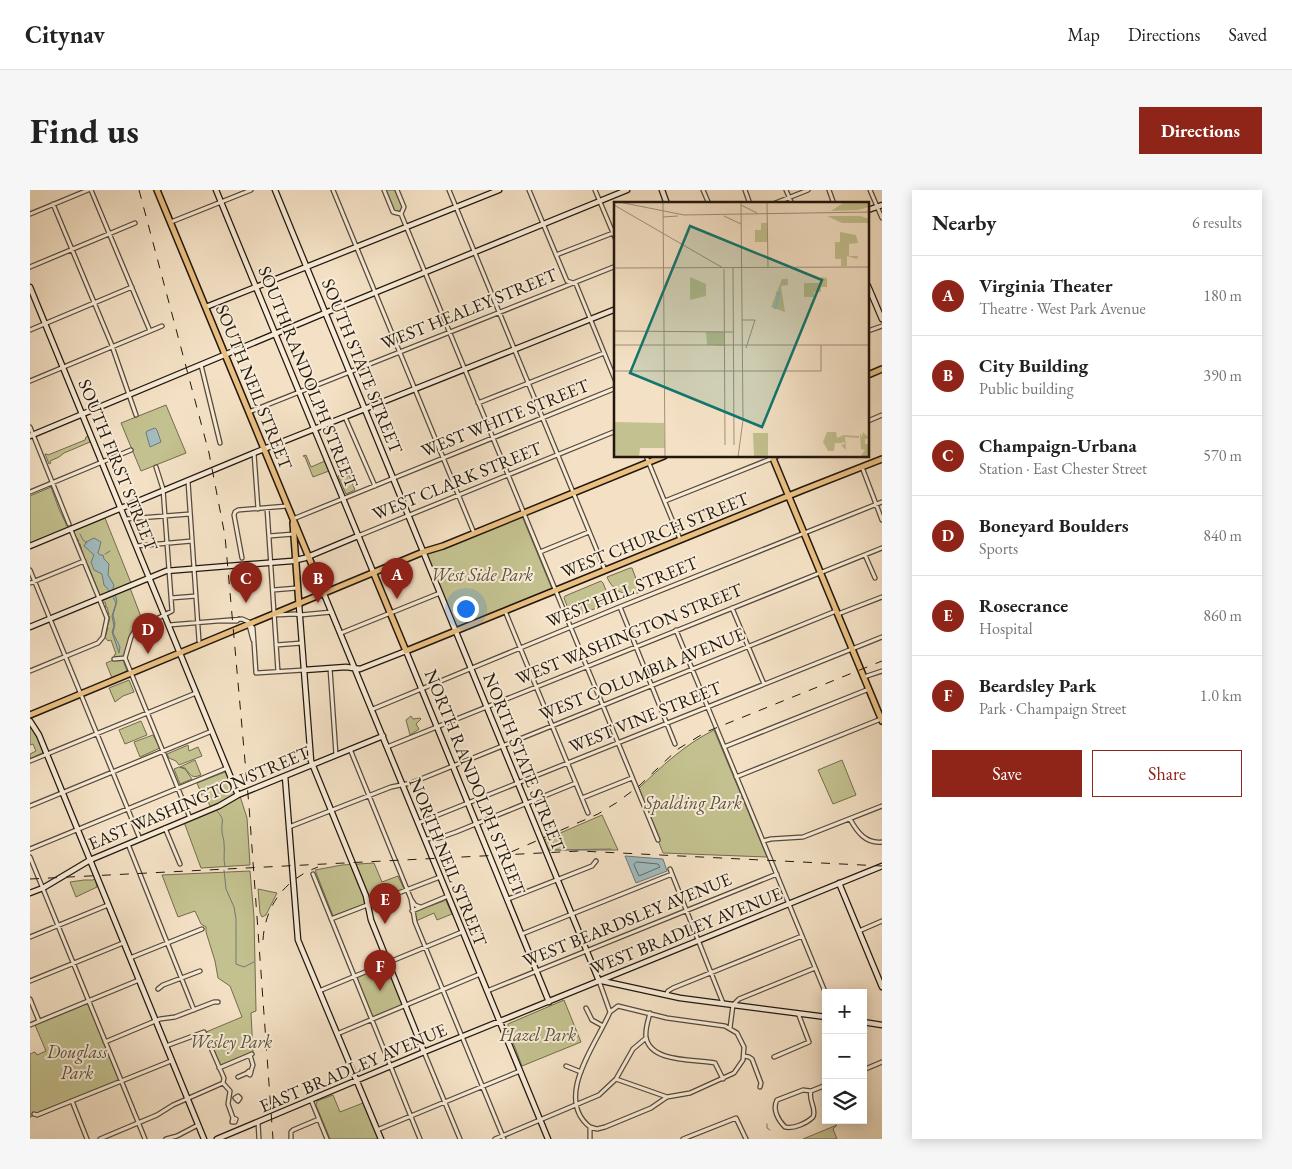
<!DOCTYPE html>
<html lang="en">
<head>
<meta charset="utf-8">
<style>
	body { margin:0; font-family:"EB Garamond",serif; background:#f6f6f6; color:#222 }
	.controls { position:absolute; right:15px; bottom:15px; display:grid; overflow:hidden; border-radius:0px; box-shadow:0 2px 12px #0003 }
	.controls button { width:45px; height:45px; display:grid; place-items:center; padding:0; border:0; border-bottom:1px solid #e0e0e0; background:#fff; color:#222; font:25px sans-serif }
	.you { position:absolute; left:435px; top:418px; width:18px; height:18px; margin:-12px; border:4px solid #fff; border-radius:50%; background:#1a73e8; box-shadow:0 0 0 8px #1a73e833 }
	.badge { display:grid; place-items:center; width:32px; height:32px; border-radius:50%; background:#8f2418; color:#fff; font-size:16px; font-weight:700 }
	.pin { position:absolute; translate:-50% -41px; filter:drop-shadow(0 1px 2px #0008) }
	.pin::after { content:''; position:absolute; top:26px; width:18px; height:15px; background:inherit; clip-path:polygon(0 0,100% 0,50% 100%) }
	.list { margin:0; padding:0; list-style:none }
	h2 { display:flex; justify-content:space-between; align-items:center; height:65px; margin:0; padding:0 20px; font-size:21px }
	h2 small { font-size:16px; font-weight:400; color:#767676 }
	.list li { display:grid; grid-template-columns:32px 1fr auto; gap:15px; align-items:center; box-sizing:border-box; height:80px; padding:0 20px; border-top:1px solid #e0e0e0 }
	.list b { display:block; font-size:19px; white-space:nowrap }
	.list p { margin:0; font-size:16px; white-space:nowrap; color:#767676 }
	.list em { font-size:16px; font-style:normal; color:#767676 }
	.actions { display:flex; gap:10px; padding:15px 20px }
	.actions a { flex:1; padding:11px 0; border:1px solid #8f2418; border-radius:0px; text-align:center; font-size:18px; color:#8f2418 }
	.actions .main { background:#8f2418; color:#fff }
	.icon { flex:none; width:28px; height:28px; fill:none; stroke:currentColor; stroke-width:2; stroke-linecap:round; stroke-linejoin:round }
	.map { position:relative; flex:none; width:852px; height:949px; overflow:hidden; border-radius:0px }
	header { display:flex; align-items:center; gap:30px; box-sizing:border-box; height:70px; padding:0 25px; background:#fff; border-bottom:1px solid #e0e0e0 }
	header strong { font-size:24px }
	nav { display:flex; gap:28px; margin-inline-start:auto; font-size:18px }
	.intro { display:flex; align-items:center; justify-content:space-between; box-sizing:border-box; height:120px; padding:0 30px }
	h1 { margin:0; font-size:35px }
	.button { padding:12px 22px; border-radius:0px; background:#8f2418; color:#fff; font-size:18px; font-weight:700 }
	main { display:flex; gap:30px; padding:0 30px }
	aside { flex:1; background:#fff; border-radius:0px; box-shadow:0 2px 12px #0003 }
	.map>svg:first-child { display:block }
	.green { fill:#c3c18f; stroke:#726c4e }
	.water { fill:#a1bbbf; stroke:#6e7978 }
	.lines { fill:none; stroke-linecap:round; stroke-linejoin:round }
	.shore { stroke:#616966; stroke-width:1 }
	.stream { stroke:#6e7978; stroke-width:1 }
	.street-casing { stroke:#564a3b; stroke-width:5.5 }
	.secondary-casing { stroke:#21170d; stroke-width:7 }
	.primary-casing { stroke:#21170d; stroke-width:8 }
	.street { stroke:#f8ecd9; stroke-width:3 }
	.secondary { stroke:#f8ecd9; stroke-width:4.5 }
	.primary { stroke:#eac082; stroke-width:5 }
	.rail { stroke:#21170d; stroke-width:1; stroke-dasharray:9 9; stroke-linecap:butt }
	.labels { text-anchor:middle; stroke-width:4; stroke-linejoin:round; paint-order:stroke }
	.street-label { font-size:18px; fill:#21170d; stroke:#f8ecd9 }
	.park-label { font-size:18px; font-style:italic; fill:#5a523a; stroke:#f8ecd9 }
	.inset-river { fill:none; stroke:#a1bbbf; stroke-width:2.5 }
	.inset-road { fill:none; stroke:#a0907b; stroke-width:1 }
	.view { fill:#0f766e; fill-opacity:0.15; stroke:#0f766e; stroke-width:2.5 }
	.inset-edge { fill:none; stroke:#21170d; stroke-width:2.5 }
</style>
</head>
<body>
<header>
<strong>Citynav</strong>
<nav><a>Map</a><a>Directions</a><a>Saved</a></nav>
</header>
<div class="intro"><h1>Find us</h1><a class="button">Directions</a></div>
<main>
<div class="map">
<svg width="852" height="949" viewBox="0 0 852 949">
	<rect width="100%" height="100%" fill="#f4e1c5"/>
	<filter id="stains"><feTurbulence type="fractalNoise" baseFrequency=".004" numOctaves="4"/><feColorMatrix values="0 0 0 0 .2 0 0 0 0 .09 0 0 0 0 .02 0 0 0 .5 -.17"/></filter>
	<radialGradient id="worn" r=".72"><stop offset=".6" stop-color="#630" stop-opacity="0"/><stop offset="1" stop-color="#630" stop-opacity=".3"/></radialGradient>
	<!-- green -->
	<path class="green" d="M355,0H367L374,17L370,22L363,21Z
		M136,215L156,263L111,281L91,233Z
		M59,246L60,252L34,263L29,267L20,271L21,273L19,274L15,264H17L18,265L55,250L56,247Z
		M276,265L281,277L295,271L299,281L283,287L275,267L273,266Z
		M318,282L325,300L316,304L308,286Z
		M21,297L29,319L38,338L0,353V306Z
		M492,326L522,399L427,438L396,363Z
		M75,328L101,393L70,406L58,375L56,374L50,354L47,352L49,351L43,343L45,340Z
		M600,378H602L611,402C596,407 583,402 577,387Z
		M571,391L573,393L580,410L579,413L544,427L541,426L534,408L535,406Z
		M100,398L113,432L111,434L110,432L102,438L104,440L93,470L97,481L82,488L76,473L86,469L84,465L86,464L81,450L78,451L74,446L76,445L78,437L76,435H78L80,427L77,426L79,425L77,417H74L76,416L75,412L72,413V411Z
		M99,490L104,502L93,506L85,512L79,498Z
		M381,526L383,529L390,528L391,529L386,534L389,539L380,545L376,530Z
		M111,531L117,545L95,554L89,540Z
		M3,538L14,562L0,569V564L6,561L3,554L0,555V539Z
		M684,540L737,667L633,663L608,599C632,576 654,555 684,540Z
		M123,545L130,558L110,567L104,552Z
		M158,555L159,561L168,557L172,566L149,575L146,571L139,568L137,564Z
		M165,570L171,585C161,589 161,585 155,578L150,577Z
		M812,570L826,605L803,614L788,580Z
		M149,577L155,579L162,589L150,594L144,579Z
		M195,582H196L204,602V605L181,618L176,607L173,608L167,593Z
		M210,606L217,628L220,675L171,678L154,632L189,618Z
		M572,625L588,660H519L514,650Z
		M344,673L352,692L368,686L374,699L303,726L285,680L312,675Z
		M220,681L224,727L226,821L221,823L223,862L189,878L176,842L212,827L200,796L188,788L185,771L176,742V737L171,734L165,721L148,727L132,685Z
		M65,688L67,697L46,707L40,692L54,690H63Z
		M228,699L247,703L236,725L232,727L230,723Z
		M415,709L422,724L407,730L404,723L386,731L384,723L386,721L414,711Z
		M358,774L374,815L342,829L325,788Z
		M534,810L551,852L492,876L478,839V834Z
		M56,814H58L91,891L0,927V928V864L5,862L7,865L16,861L5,835Z
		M303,905L310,922L333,913L348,949H300L286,915L287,911Z
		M807,935L803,939L807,949H773Z"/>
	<!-- water -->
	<path class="water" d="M125,238L127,240L131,252L120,257L116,243L117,241Z
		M64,348L71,352L68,363L70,365H73L74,369L79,374L78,385L84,395L83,398L87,411L83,425L85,434L83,443L90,457L89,463L82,442L84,436L82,426L86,413C82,405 80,401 74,395L72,384L64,380L61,372L64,365L54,356L56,352Z
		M595,666L633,669L637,681L606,693Z"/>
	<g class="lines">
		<!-- shore -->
		<path class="shore" d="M607,672L628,674L630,677L609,686L604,675Z"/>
		<!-- stream -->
		<path class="stream" d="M50,344L53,350L57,353
			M75,364L80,361
			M186,620C196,631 191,629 192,641C192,645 194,649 194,653C195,661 193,669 195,677
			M520,660L581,659
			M194,680L196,699L204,717L206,729V774L214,777L224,772
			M737,934V938L740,940"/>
		<!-- street casing -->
		<g class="street-casing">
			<path id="street" d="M61,0L120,141
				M303,0L444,343
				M354,0L363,22L371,24L374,17L367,0
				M419,0L575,380
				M499,0L537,91L546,94L586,192
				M565,0L586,50
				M673,0L679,14
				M715,0L720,14
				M756,0L762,14
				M799,0L804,14
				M840,0L852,28
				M23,14L81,153L106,225
				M743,14L778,0
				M0,24L58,0
				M371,24L628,650
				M141,32L221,0
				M526,65L583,43
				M0,77L105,33
				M0,140L102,97
				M838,141L852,136
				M171,175L190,253
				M0,191L132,136
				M448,213L574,163
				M219,222L586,76
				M315,227L345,296
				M838,231L852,225
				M0,237L39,334
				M224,263L228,319
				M616,266L650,349
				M832,277L852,330
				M158,291L169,451
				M0,302L101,260
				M635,311L748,266
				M237,318L248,482
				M96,329L160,324
				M263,329L586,198
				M239,346L264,344
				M328,346L586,241
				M106,356L162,351
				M510,362L559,342
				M835,365L845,388
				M212,368L204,325L205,322L208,320L257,316
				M0,380L110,649
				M0,393L54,371
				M243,400L267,398
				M141,408L166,406
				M590,417L645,554
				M702,418L734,494
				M475,421L558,623
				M808,424L852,407
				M245,425L265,424L270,425L302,422
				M191,431H207L209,429
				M139,435L212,429L219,432L223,438L226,483L274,480
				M219,435L223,450
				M646,440L796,804
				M311,443L410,403
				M246,455L272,453
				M95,468L101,447L105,440L142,421L133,299L126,277
				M95,468L160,628
				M84,469L95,468
				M300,478L306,565
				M0,481L68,453L73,447L77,428L41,340
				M834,487L852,481
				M343,519L587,418L852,312
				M357,557L852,358
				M694,557L839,499
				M320,559L381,709L385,715L390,717
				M0,571L166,503
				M706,587L851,529
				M552,608L602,588
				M0,616L182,541
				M820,629C827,642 836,654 852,652
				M388,633L852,447
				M259,637L361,597L381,593L806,421
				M135,638L150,674
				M395,649L409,648L426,642L546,593
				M733,651L741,649L773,647L852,616
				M98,654L164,820
				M0,659L197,578
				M0,667L115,949
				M640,679L693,813
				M283,684L390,949
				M381,709L385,732L474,949
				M478,709L562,676L566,671
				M382,721L418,706
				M301,729L410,687
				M829,741L852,731
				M492,744L642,684
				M0,747L78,715
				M100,768L172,739
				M0,791L93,753
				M128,799L133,795L170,781
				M289,801L432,742
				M457,801L747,684
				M636,805L638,801L643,798L772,746
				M0,809L9,831
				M556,818L562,830L573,836
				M620,823C618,831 615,839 616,847C620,873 665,869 685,873L693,889
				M0,835L109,790
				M700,838L703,815L709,809L785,778
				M307,844L450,784
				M75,852L130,829L145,827L184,812H188
				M394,862L430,949
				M220,865L223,875L221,881
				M714,866L719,867L722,869L731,893L730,897
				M744,867L779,852L768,823
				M536,876L551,882
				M189,878L222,864
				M833,880L852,872
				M219,881L221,882L220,885L217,883Z
				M208,887L217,883
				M586,889L637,907
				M193,893L200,901L198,914L203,928
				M781,901C778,911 787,918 783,927C777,933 764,939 755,937C748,930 742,919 747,910L773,900L781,901L796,895
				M208,906L210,908L208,911L205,908Z
				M281,910L297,949
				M42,911L57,949
				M4,924L7,925L141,871
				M203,928L206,929L205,932H202Z
				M228,932L229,949
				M560,937L567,939L575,937L621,918L637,907L660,903L704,883L713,870L714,857L707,843L695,836L637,828L588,816L580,822
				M347,940L490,881
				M70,949L127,925L143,915L193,893L194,888L174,842L136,856
				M136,949L147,946L168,935
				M261,949V942L263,940L289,929
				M465,949L569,905L586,889L603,859L616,848
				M560,949V937C523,908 567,853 580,822L569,791
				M653,949L706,928L716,949"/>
		</g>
		<!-- secondary casing -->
		<g class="secondary-casing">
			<path id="secondary" d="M186,0L344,384
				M245,0L569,791
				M632,0L637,14
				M838,20L852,15
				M838,96L852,129
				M0,97L208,605
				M176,117L469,0
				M0,246L295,123L597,0
				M0,356L224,263L586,119
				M294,404L518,949
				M269,415L281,571L336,706L341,730L394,862
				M0,437L136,381L262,371L275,368L328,346
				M274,480L316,477L330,479L376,461L519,812
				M0,531L9,545L174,949
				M255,586L268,750L351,949
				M809,693L852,797
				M0,703L13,698L60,670L189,616L208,605L353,546
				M572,791L650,808L796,827
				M833,832L852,835
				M187,949L394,862L852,676"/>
		</g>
		<!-- primary casing -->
		<g class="primary-casing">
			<path id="primary" d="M127,0L294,404
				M838,185L852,179
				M742,266L852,531
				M263,333L269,415
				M344,384L376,461L773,300L852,269
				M0,525L393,362L413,356L634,266"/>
		</g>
		<!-- street -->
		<use href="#street" class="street"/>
		<!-- secondary -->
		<use href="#secondary" class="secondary"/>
		<!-- primary -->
		<use href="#primary" class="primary"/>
		<!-- rail -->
		<path class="rail" d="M109,0L179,263L195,346L219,616L243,949
			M481,662L568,624L586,613L609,596L648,559L676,542L852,471
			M0,689L550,661L852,676
			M233,750C235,716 255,689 288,677"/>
	</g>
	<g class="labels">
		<!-- street labels -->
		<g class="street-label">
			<text transform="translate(439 119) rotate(-22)" y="6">WEST HEALEY STREET</text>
			<text transform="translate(332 176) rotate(68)" y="6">SOUTH STATE STREET</text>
			<text transform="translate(278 187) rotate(68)" y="6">SOUTH RANDOLPH STREET</text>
			<text transform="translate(224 197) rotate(68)" y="6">SOUTH NEIL STREET</text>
			<text transform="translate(475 228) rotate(-22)" y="6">WEST WHITE STREET</text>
			<text transform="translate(88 275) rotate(68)" y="6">SOUTH FIRST STREET</text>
			<text transform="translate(427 291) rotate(-22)" y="6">WEST CLARK STREET</text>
			<text transform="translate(625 345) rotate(-22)" y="6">WEST CHURCH STREET</text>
			<text transform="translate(592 402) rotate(-22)" y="6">WEST HILL STREET</text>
			<text transform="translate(599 444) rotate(-22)" y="6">WEST WASHINGTON STREET</text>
			<text transform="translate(612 484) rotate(-22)" y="6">WEST COLUMBIA AVENUE</text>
			<text transform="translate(615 527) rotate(-22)" y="6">WEST VINE STREET</text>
			<text transform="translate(494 572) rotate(68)" y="6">NORTH STATE STREET</text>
			<text transform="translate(445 592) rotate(68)" y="6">NORTH RANDOLPH STREET</text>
			<text transform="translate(169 608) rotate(-23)" y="6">EAST WASHINGTON STREET</text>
			<text transform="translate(418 672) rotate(68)" y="6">NORTH NEIL STREET</text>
			<text transform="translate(597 730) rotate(-22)" y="6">WEST BEARDSLEY AVENUE</text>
			<text transform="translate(656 741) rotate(-22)" y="6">WEST BRADLEY AVENUE</text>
			<text transform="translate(323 878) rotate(-23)" y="6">EAST BRADLEY AVENUE</text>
		</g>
		<!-- park labels -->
		<g class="park-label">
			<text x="452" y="391">West Side Park</text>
			<text x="663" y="619">Spalding Park</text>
			<text x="508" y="851">Hazel Park</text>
			<text x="201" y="858">Wesley Park</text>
			<text x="47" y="868">Douglass<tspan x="47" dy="21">Park</tspan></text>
		</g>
	</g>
	<!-- overview -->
	<g transform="translate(584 12)">
		<rect width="255" height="255" fill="#f4e1c5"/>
		<path d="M255,0V5L244,8L217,9L229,1ZM213,14H246L255,17V21H228ZM147,21H153V40H141V28H147ZM226,30L242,33L244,41L235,42V54H244L243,57L233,54V64H227V57H221V40H226ZM76,75L92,82V94L76,98ZM207,75L213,76V85H207V90H200V95H190V81H206ZM168,77H174V83L167,84L171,110L157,105ZM92,130H110V144L93,143ZM0,220L50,221L51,246H26L25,255H0ZM213,230H222L223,236L230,233L245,234V236L231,235L232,248L227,243L231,242L228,238L229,241H221L220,249H214L209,240ZM249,230L255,236L251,237V242H255V254H247L251,248L247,247L246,231L248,235ZM139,231H154V255H140Z" fill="#c3c18f"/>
		<path class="inset-river" d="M161,107L165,92L162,91"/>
		<path class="inset-road" d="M5,0L70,13L255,10M49,0L51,255M153,0L154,66M0,3L109,66M127,3L143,11M110,14L127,22M49,15L64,14M0,66L255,65M119,66L120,243M110,67L111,243M128,118H141L132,146M0,129L119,130M0,143H255M0,169H207V143M124,255L129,218L127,1"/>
		<path class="view" d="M76,24L208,78L148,225L16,171Z"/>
		<rect width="255" height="255" class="inset-edge"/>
	</g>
	<rect width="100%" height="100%" filter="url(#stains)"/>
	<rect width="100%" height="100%" fill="url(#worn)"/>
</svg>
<div class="controls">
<button>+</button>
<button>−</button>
<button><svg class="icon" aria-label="layers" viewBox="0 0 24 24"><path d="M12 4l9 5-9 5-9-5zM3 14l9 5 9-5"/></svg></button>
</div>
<div class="you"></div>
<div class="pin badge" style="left:367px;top:409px">A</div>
<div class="pin badge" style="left:288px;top:413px">B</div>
<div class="pin badge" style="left:216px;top:413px">C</div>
<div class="pin badge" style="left:118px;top:464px">D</div>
<div class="pin badge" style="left:355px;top:734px">E</div>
<div class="pin badge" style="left:350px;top:801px">F</div>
</div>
<aside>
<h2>Nearby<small>6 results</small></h2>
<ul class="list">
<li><span class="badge">A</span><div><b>Virginia Theater</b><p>Theatre · West Park Avenue</p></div><em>180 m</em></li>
<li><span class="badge">B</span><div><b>City Building</b><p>Public building</p></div><em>390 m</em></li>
<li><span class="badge">C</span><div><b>Champaign-Urbana</b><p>Station · East Chester Street</p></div><em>570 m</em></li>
<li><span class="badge">D</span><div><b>Boneyard Boulders</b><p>Sports</p></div><em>840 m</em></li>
<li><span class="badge">E</span><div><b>Rosecrance</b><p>Hospital</p></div><em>860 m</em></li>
<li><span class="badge">F</span><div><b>Beardsley Park</b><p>Park · Champaign Street</p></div><em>1.0 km</em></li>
</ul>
<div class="actions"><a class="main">Save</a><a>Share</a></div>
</aside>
</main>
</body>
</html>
